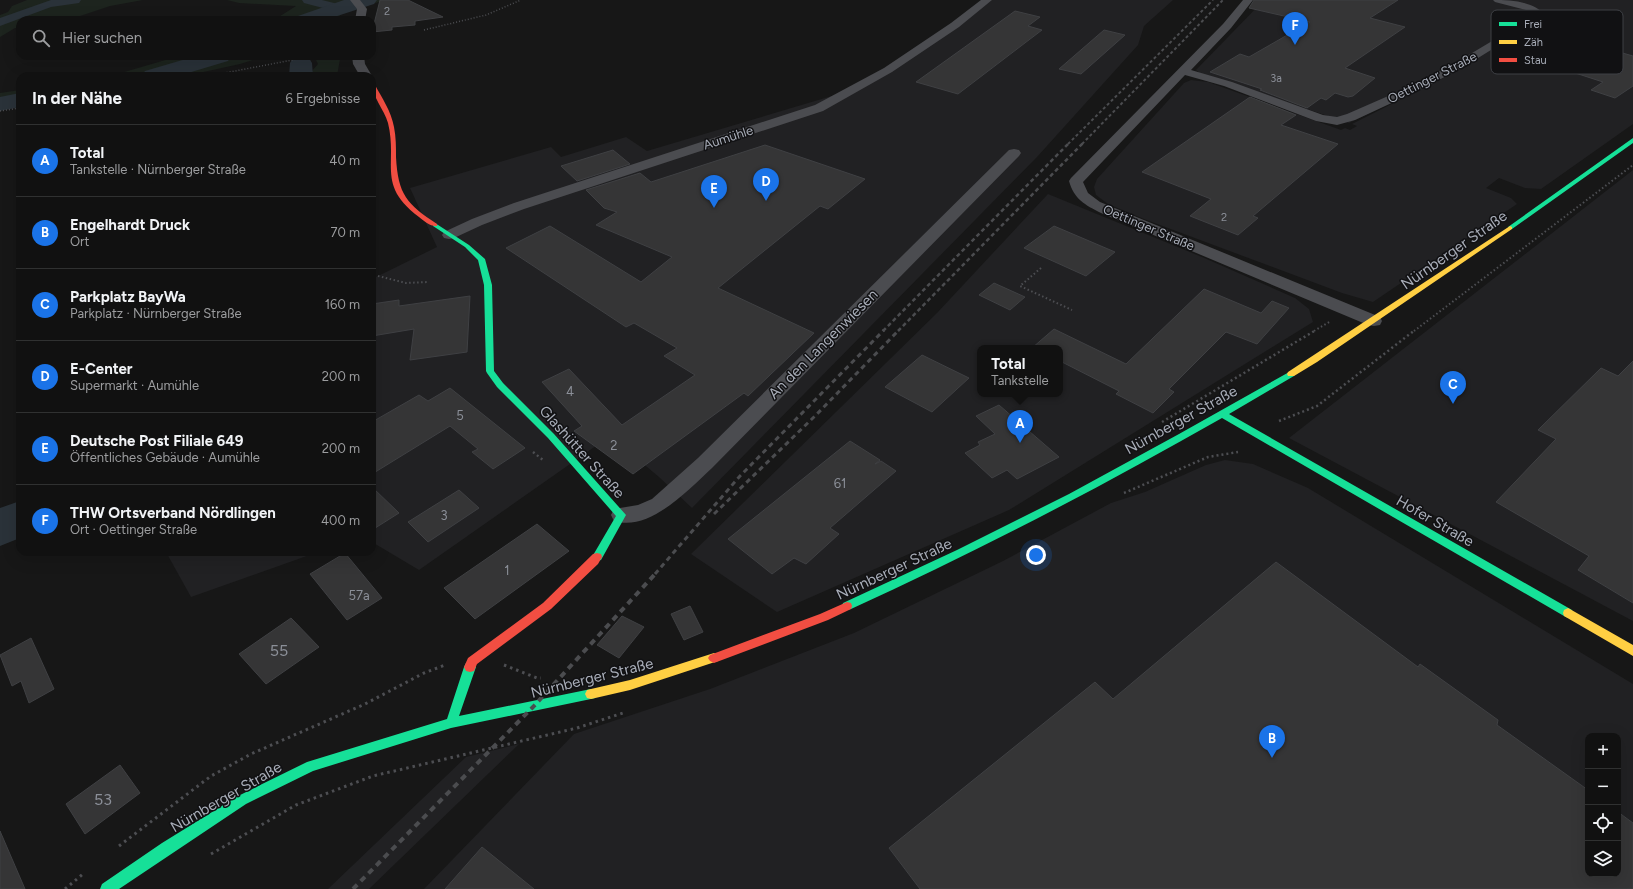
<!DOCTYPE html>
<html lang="de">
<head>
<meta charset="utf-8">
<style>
	body { margin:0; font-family:Figtree,sans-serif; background:#1a1a1a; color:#f1f3f6 }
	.controls { position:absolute; right:12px; bottom:12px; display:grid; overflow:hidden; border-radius:8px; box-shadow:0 4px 16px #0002 }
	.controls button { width:36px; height:36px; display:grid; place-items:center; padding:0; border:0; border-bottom:1px solid #303131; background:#111; color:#f1f3f6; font:20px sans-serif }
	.you { position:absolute; left:1036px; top:555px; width:14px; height:14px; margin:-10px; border:3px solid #fff; border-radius:50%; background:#1a73e8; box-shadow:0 0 0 6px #1a73e833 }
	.badge { display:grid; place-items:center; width:26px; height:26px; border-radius:50%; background:#1a73e8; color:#fff; font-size:13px; font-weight:700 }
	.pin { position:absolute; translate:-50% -33px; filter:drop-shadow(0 1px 2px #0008) }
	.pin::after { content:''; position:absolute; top:21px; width:14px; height:12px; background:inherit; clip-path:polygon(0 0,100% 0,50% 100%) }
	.popup { position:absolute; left:977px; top:345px; width:86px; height:52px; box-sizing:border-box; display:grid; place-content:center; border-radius:8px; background:#111; filter:drop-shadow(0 1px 3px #0005); font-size:13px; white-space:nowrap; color:#9c9d9f }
	.popup b { font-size:15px; color:#f1f3f6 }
	.popup::after { content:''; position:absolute; left:50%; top:100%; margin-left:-8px; border:8px solid transparent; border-top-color:#111 }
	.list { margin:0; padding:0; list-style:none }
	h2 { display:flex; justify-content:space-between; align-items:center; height:52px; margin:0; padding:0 16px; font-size:17px }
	h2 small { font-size:13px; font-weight:400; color:#9c9d9f }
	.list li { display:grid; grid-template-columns:26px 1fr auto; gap:12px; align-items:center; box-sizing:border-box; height:72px; padding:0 16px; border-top:1px solid #303131 }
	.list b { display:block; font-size:15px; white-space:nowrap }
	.list p { margin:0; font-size:13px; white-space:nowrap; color:#9c9d9f }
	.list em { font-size:13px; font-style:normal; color:#9c9d9f }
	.icon { flex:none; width:22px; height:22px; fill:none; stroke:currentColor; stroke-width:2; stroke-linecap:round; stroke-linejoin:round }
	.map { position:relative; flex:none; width:1633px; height:889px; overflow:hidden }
	.search { position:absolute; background:#111; box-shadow:0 4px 16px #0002; left:16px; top:16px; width:360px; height:44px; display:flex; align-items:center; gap:10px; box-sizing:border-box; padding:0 14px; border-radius:12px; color:#9c9d9f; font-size:15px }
	.panel { position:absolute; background:#111; box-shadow:0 4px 16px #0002; left:16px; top:72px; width:360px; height:484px; border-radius:12px }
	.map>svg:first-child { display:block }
	.built { fill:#212123; fill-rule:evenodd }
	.green { fill:#1d241e }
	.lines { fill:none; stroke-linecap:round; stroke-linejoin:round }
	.canal { fill:#2a3239; fill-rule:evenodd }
	.river { fill:#2a3239; fill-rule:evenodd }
	.building { fill:#353536; stroke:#3f4043 }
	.path-far3 { stroke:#4d4e52; stroke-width:1.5; stroke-dasharray:1 2; stroke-linecap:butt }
	.path-far2 { stroke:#4d4e52; stroke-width:2; stroke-dasharray:1.5 2.5; stroke-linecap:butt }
	.path-far1 { stroke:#4d4e52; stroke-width:2.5; stroke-dasharray:2 3; stroke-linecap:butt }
	.path { stroke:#4d4e52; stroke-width:3; stroke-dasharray:2.5 4; stroke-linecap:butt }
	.street { fill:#4b4c50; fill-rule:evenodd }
	.fast { fill:#16e098; fill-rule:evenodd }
	.slow { fill:#ffcf43; fill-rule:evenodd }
	.jam { fill:#f24e42; fill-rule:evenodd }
	.rail-far3 { stroke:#4b4c4f; stroke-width:2; stroke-dasharray:3 2.5; stroke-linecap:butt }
	.rail-far2 { stroke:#4b4c4f; stroke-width:2.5; stroke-dasharray:4 3; stroke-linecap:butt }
	.rail-far1 { stroke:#4b4c4f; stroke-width:3; stroke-dasharray:5 4; stroke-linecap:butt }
	.rail { stroke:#4b4c4f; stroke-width:4; stroke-dasharray:6 5; stroke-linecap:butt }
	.labels { text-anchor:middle; stroke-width:3; stroke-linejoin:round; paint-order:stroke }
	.far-number-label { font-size:11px; fill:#8b8f98 }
	.far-street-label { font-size:13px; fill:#a8adb8; stroke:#111113 }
	.number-label { font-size:13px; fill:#8b8f98 }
	.street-label { font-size:15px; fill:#a8adb8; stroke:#111113 }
	.near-number-label { font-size:16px; fill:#8b8f98 }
	.key { fill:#111113; stroke:#3e4045; stroke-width:1 }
	.key-label { font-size:11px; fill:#a8adb8 }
</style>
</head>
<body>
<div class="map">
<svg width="1633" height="889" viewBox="0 0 1633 889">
	<rect width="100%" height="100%" fill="#171717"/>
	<!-- built -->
	<path class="built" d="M992,0H1173L1144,26L1138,45L1037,157L692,508L659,477L610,436L419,570L372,542V279L437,247L410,188L551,147L561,157L626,137L647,151L862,87Z
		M1264,0H1633V124L1541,189L1525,188L1499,178L1486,188L1511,198L1517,204L1373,302L1342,293L1144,219L1108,204L1096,195L1094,187L1097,179L1184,83L1191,80L1208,82L1341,130L1345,128L1350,130L1357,126L1352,124L1453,73L1349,123L1201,74L1196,70Z
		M1633,170V621L1289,438Z
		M1048,194L1202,257L1295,298L1309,309L1313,322L1009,510L777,612L691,554L937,313ZM980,348H1060V394H980Z
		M1225,460L1253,464L1308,488L1633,684V889H424L574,734L710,689L854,633L1003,561L1111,503L1145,492L1206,465ZM1588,736H1618V874H1588Z
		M166,552H318L191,597Z
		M519,744L369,889H328L466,757Z"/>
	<!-- green -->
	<path class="green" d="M27,0H143L110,6L68,20H20V28H15L0,37V15L8,12L12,6Z
		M227,0H385L344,13L332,20H274L296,6L239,3Z
		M179,56H265L240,64L185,76H104L121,73Z
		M314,56H339L340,59L337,76H305L312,71L318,64Z
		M20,90V106L0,109V93Z"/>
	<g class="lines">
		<!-- canal -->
		<path class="canal" d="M51,0H81L79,3L51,7L0,26V18Z
			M302,0H322L342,5L344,8L342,11L338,12L304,3Z"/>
		<!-- river -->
		<path class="river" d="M344,0H377L374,4L325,20H294L298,16Z
			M196,56H231L228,61L178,76H141L145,71Z
			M301,56L309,58L312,63L313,76H289L290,63L293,58Z
			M20,93V107L0,111V97Z
			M20,501V538L0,546V508Z"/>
	</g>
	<!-- building -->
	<path class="building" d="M380,0H408L443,17L415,21V25L392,27V30L372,32Z
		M1254,0H1398L1370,18L1405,27L1345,68L1375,78L1353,96L1348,97L1335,93L1326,100L1321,98L1307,108L1260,90L1262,89L1210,72L1240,54L1249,57L1310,22L1249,8Z
		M1015,11L1040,17L1028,26L1042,30L958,94L916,82Z
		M1104,30L1125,35L1081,74L1059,69Z
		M1598,46L1633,56V86L1615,98L1591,90L1603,82L1560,68Z
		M1250,97L1296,115L1281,125L1338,144L1253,216L1258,218L1238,235L1190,216L1211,199L1142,172Z
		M765,145L865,179L828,209L820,206L718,288L814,333L748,396L744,393L633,474L574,431L582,426L542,382L569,369L622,425L695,375L664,356L677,348L634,323L626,327L506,248L550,226L641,282L672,257L596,225L617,212L604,208L586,190L640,173L651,182Z
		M613,150L630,164L577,181L561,166Z
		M1054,226L1115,252L1086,276L1024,248Z
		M994,283L1025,297L1010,310L979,295Z
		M1204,289L1261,313L1272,301L1289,308L1257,344L1226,332L1169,389L1174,392L1153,413L1116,394L1119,391L1060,361V348H1032L1054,329L1126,364Z
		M470,296L467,352L410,360L414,329L372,336V304L399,300V306Z
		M922,355L969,378L932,412L885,387Z
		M1633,361V603L1578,570L1589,556L1496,502L1556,439L1538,430L1601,368L1618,376Z
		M450,388L525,448L493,469L472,452L478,449L450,426L372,474V422L419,395L428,401Z
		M999,405L1059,457L1017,479L1007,470L992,478L965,453L980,445L978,442L995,434L976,416Z
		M850,441L880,460L875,464L881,461L896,471L830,528L839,534L806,564L794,558L772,574L728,539Z
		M372,487L399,513L372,530Z
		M459,490L479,508L428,542L408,522Z
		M537,524L569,551L475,619L444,588Z
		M345,553L382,598L347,620L310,574Z
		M1276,562L1418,667L1420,664L1498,720L1497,725L1588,790V874H1618V812L1633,823V889H920L889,848L1095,682L1113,699Z
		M690,606L703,632L684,640L671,614Z
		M622,616L644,627L619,658L597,645Z
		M291,618L319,647L266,684L239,654Z
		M31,638L54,689L29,703L21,681L12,686L0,655Z
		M120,765L140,793L85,834L66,804Z
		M0,831L25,889H0Z
		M482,847L534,889H445Z"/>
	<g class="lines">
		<!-- path-far3 -->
		<path class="path-far3" d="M424,30L486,15L521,0
			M209,76L313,56
			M0,111L20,108"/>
		<!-- path-far2 -->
		<path class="path-far2" d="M1041,268L1020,286L1072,310
			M378,276L406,283L428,282
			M1314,331L1331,321
			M1414,331L1633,165"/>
		<!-- path-far1 -->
		<path class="path-far1" d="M1279,421L1317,406L1415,330
			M1162,422L1316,330
			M533,452L543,460
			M1124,493L1208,457L1238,452"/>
		<!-- path -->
		<path class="path" d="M504,665L537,678H541
			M119,846L211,776L251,754L365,704L424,673L445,665
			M211,854L296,805L373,776L577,728L626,712
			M65,889L83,874"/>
		<!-- street -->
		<path class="street" d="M350,0H360L367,9L365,20H355L357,9Z
			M981,0H992L959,27L892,72L823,111L524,209L482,225L454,238L449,239L444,238L442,235L444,232L472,219L514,203L815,105L884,68L951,23Z
			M1243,0H1253L1231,28L1191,70L1232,82L1323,115L1337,117L1347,114L1418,83L1462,59L1534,16L1526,10L1495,2L1493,0C1511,0 1534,1 1546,16L1470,63L1426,87L1355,120L1337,125L1316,121L1224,86L1185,75L1083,182L1088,193L1100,202L1380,317L1382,321L1380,325L1374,326L1368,325L1101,213C1085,205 1074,199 1069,181L1071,178L1223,24Z
			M352,56H364L365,64L372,76H360L353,64Z
			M1014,149L1019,150L1021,153L1019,156L712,468C688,490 650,532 614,521L611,515L614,509L638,505L652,499L698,458L1009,150Z"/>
		<!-- fast -->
		<path class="fast" d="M1633,138V143L1512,229H1508V227Z
			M435,223L469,245L485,259L492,285L494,371L503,383L554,434L626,515L601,560L597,561L593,560L592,557L616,516L548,438L497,387L487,373L486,371L484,285L478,260L465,247L433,226V224Z
			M1291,371L1294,372L1295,374L1294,376L1229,414L1572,610L1573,613L1572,616L1568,618L1564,616L1222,418C1101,487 978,551 851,609L847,610L843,609L842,606L843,603L957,550L1069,494L1179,434Z
			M470,662L474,663L476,667L459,716L591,689L595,690L597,694L595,698L591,699L451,728L313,771L246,804L119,889H100L102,884L162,843L238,796L307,762L447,719L464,667L466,663Z"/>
		<!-- slow -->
		<path class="slow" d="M1510,226L1512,227V229L1317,362L1294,376H1288L1287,374L1288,372Z
			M1568,608L1633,645V656L1564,616L1563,613L1564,610Z
			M714,653L718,655L720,658L718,661L630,690L591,699L587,698L585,694L587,690L591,689L630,680Z"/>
		<!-- jam -->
		<path class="jam" d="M372,83L375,85C382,98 391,111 394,127C396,137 396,147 396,157C398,195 407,204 437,224V226C431,227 424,221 419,217C376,185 398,164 388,123C384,109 372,97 372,83Z
			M597,553L601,554L602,557L598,564L551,609L477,664L474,671L470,672L466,671L464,667L468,658L543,603L593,554Z
			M847,602L851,603L852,606L851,609L828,620L714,663L710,661L708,658L710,655L820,614Z"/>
		<!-- rail-far3 -->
		<path class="rail-far3" d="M1068,144L1213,0
			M1082,144L1223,0"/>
		<!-- rail-far2 -->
		<path class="rail-far2" d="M883,331L1069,143
			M898,331L1083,143"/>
		<!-- rail-far1 -->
		<path class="rail-far1" d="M714,514L816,415L899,330
			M655,574L740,476L884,330"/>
		<!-- rail -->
		<path class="rail" d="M353,889L533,707L656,573"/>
	</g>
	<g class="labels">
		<!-- far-number labels -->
		<g class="far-number-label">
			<text x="387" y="15">2</text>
			<text x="1276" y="82">3a</text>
			<text x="1224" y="221">2</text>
		</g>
		<!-- far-street labels -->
		<g class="far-street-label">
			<text transform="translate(1432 77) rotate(-27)" y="5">Oettinger Straße</text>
			<text transform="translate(728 137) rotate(-18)" y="5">Aumühle</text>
			<text transform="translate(1149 227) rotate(23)" y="5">Oettinger Straße</text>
		</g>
		<!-- number labels -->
		<g class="number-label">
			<text x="570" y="396">4</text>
			<text x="460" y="420">5</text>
			<text x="614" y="450">2</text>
			<text x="840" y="488">61</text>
			<text x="444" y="520">3</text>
			<text x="507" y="575">1</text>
			<text x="359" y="600">57a</text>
		</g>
		<!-- street labels -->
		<g class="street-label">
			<text transform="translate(1454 250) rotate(-35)" y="5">Nürnberger Straße</text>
			<text transform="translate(823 344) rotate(-45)" y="5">An den Langenwiesen</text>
			<text transform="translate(1181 420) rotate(-29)" y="5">Nürnberger Straße</text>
			<text transform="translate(582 452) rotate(48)" y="5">Glashütter Straße</text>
			<text transform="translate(1435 521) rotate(30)" y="5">Hofer Straße</text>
			<text transform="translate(894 569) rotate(-25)" y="5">Nürnberger Straße</text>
			<text transform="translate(592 678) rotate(-14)" y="5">Nürnberger Straße</text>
			<text transform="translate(226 797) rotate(-30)" y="5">Nürnberger Straße</text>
		</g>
		<!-- near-number labels -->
		<g class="near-number-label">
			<text x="279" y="656">55</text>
			<text x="103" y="805">53</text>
		</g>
	</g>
	<!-- legend -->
	<rect x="1491" y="10" width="132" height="64" rx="6" class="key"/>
	<rect x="1499" y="22" width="18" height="4" fill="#16e098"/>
	<rect x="1499" y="40" width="18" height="4" fill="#ffcf43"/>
	<rect x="1499" y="58" width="18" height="4" fill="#f24e42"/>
	<g class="key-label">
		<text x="1524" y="28">Frei</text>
		<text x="1524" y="46">Zäh</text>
		<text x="1524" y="64">Stau</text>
	</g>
</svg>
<div class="controls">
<button>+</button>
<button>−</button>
<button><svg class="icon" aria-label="locate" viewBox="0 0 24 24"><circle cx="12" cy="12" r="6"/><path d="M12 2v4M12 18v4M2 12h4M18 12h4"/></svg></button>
<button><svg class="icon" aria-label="layers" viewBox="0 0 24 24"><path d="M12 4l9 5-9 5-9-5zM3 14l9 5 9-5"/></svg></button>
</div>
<div class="you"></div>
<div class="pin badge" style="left:1020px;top:443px">A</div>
<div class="popup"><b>Total</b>Tankstelle</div>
<div class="pin badge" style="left:1272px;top:758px">B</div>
<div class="pin badge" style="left:1453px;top:404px">C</div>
<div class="pin badge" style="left:766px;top:201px">D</div>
<div class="pin badge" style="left:714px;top:208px">E</div>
<div class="pin badge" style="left:1295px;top:45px">F</div>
<div class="search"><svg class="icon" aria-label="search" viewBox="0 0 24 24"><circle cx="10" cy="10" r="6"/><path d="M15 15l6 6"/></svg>Hier suchen</div>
<section class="panel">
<h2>In der Nähe<small>6 Ergebnisse</small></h2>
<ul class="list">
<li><span class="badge">A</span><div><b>Total</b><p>Tankstelle · Nürnberger Straße</p></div><em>40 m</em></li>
<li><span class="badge">B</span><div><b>Engelhardt Druck</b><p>Ort</p></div><em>70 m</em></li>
<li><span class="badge">C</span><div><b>Parkplatz BayWa</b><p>Parkplatz · Nürnberger Straße</p></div><em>160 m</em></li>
<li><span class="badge">D</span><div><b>E-Center</b><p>Supermarkt · Aumühle</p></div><em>200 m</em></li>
<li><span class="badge">E</span><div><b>Deutsche Post Filiale 649</b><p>Öffentliches Gebäude · Aumühle</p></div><em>200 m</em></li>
<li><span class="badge">F</span><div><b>THW Ortsverband Nördlingen</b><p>Ort · Oettinger Straße</p></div><em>400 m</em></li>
</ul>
</section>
</div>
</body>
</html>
